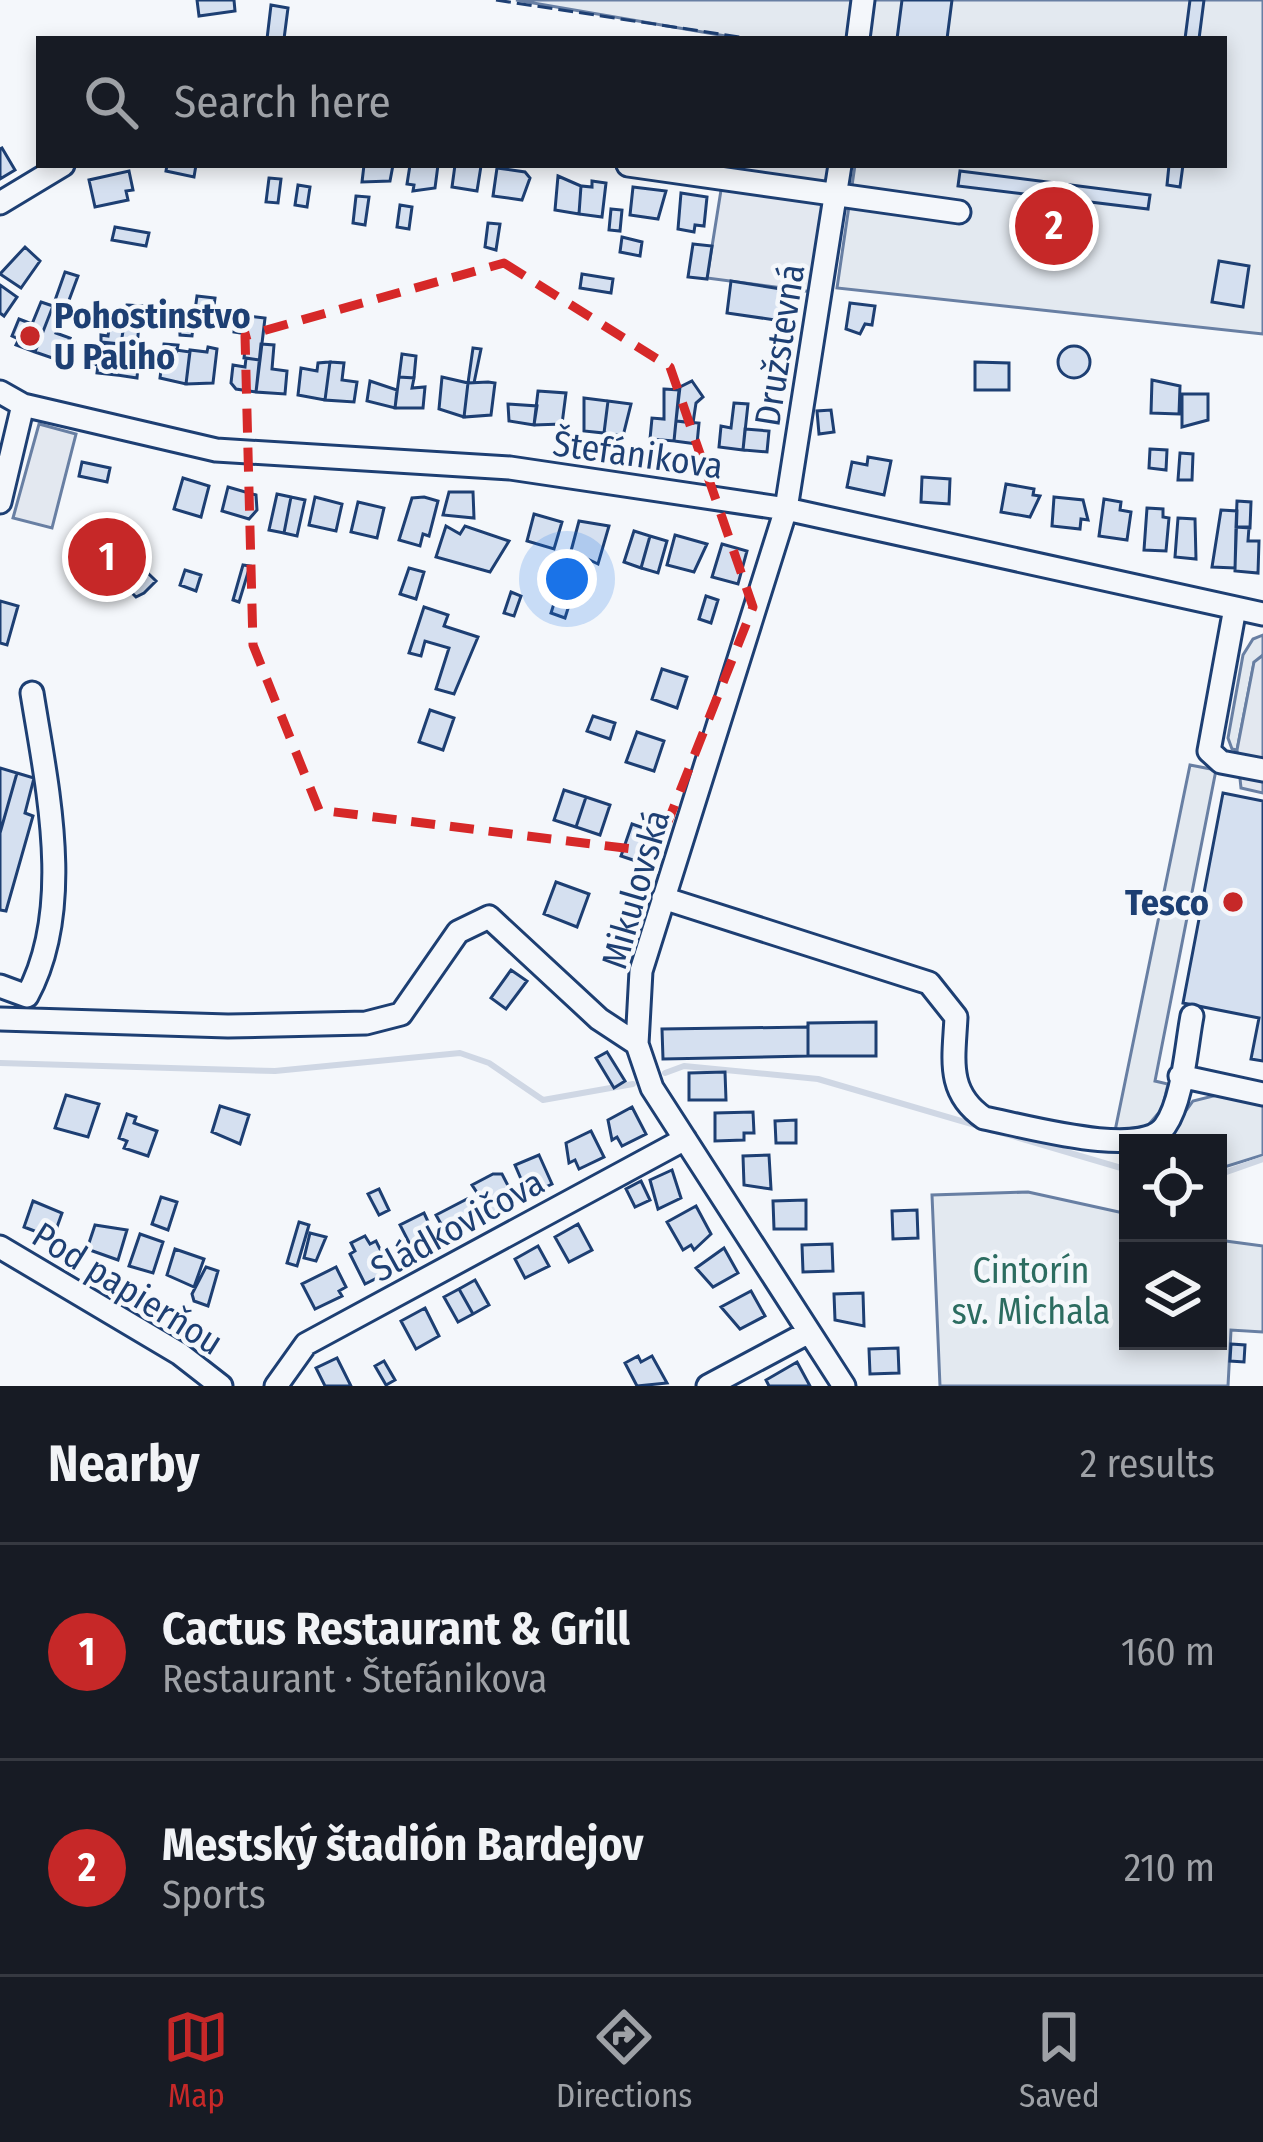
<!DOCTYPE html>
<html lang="en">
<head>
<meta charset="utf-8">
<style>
	body { margin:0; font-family:"Fira Sans Condensed",sans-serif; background:#242831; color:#f1f3f6 }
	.controls { position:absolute; right:36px; bottom:36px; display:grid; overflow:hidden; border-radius:0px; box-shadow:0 6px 18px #0003 }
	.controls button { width:108px; height:108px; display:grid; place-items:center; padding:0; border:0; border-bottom:3px solid #363941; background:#171b24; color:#f1f3f6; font:60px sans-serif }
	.you { position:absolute; left:567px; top:579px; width:42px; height:42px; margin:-30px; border:9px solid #fff; border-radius:50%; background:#1a73e8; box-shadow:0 0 0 18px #1a73e833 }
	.badge { display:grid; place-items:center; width:78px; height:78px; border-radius:50%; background:#c62828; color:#fff; font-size:39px; font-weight:700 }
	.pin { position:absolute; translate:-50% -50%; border:6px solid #fff; box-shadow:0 3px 12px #0006 }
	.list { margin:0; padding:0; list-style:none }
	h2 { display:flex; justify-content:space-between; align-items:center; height:156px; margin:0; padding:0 48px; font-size:51px }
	h2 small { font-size:39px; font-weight:400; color:#9ea1a6 }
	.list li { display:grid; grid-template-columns:78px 1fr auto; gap:36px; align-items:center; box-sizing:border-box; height:216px; padding:0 48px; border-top:3px solid #363941 }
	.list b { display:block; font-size:45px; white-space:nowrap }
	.list p { margin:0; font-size:39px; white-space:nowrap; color:#9ea1a6 }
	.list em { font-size:39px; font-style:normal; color:#9ea1a6 }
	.icon { flex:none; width:66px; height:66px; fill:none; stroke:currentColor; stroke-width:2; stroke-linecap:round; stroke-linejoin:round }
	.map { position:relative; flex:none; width:1263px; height:1386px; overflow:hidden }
	.search { position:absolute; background:#171b24; box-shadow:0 6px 18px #0003; left:36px; right:36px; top:36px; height:132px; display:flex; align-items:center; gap:30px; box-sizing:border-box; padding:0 42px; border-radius:0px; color:#9ea1a6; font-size:45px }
	.sheet { height:588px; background:#171b24 }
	nav { display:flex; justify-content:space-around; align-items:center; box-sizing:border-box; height:168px; border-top:3px solid #363941; background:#171b24; font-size:33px; color:#9ea1a6 }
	nav a { display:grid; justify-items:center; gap:6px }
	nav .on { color:#c62828 }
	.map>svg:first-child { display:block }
	.green { fill:#e3e9f0; stroke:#687fa3; stroke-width:3 }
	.parking { fill:#e3e8f0; stroke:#687fa3; stroke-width:3 }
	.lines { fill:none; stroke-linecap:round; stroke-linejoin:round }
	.stream { stroke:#cfd7e4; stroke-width:6 }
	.building { fill:#d5e0f0; stroke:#1d3f73; stroke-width:3 }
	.minor-casing { stroke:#1d3f73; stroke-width:27 }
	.minor { stroke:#f4f7fb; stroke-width:21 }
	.fence { stroke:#1d3f73; stroke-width:3; stroke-dasharray:15 6; stroke-linecap:butt }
	.marked { fill:none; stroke:#d62828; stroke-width:9; stroke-dasharray:24 15; stroke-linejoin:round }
	.poi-dot { fill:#c62828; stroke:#f4f7fb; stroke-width:4.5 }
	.labels { text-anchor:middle; stroke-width:9; stroke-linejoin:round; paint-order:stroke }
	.poi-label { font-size:36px; font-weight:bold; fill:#1d3f73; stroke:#f4f7fb; text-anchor:start }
	.street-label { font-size:36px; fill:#1d3f73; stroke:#f4f7fb }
	.park-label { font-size:36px; fill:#2c6c60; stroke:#f4f7fb }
</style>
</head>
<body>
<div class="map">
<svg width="1263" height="1386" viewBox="0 0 1263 1386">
	<rect width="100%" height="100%" fill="#f4f7fb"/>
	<!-- green -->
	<path class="green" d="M516,0H1263V334L837,288L855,165H1224V39H743Z
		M1263,635V664L1254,663L1237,750L1232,749L1228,738L1243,655L1253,639Z
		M1190,765L1216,770L1155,1081L1168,1084L1162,1109L1144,1130L1115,1131Z
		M1217,1095L1263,1101V1155L1218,1169V1143H1163L1193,1101Z
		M1028,1192L1128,1214V1341H1218V1240L1263,1246V1332L1231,1330L1228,1386H940L932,1195Z"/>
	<!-- parking -->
	<path class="parking" d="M725,165H840L821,293L707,278Z
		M39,424L76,434L52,528L13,518Z
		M1263,655V793L1241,788L1237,750L1254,662Z"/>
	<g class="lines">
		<!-- stream -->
		<path class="stream" d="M0,1063L275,1071L460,1053L489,1063L543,1100L633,1084
			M665,1073L684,1066L818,1079L1128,1170
			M1218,1175L1263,1159"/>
	</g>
	<!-- building -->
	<path class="building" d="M197,0H234L235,11L199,16Z
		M902,0H952L947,39H897Z
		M1190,0H1204L1199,39H1185Z
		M271,5L288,8L284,39H267Z
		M2,148L15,170L0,179V149Z
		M167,165H196L194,177L166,171Z
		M364,165H393L390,181L362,182Z
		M410,165H438L435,188L413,191L414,185L407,184Z
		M455,165L481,166L477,191L452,187Z
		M1169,165H1183L1180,187L1167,185Z
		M497,168L525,172L530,178L522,200L493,196Z
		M129,171L133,190L126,191L128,200L95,207L89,180Z
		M960,171L1150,195L1148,209L958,186Z
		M558,176L581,186L579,214L555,210Z
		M269,178L281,179L278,203L266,202Z
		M592,181L606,183L602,217L579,214L581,186L592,187Z
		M298,185L310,187L307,207L295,205Z
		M633,187L666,191L658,219L630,215Z
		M681,193L707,197L704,226L695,225L694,232L678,229Z
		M356,196L369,197L365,225L353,223Z
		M400,205L412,207L409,229L397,227Z
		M611,209L622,210L620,231L609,230Z
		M488,223L500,224L496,250L485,247Z
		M115,227L149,233L146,246L112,240Z
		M622,237L642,242L640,256L620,252Z
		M693,244L712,246L707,279L688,277Z
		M25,247L40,261L21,288L0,274Z
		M1219,261L1249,266L1243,307L1212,302Z
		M65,272L78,276L65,311L53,306Z
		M582,274L613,279L611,293L580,288Z
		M731,281L787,290L782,321L727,313Z
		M0,285L17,297L4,316L0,313Z
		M197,296L215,298L212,320L194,318Z
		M41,302L53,306L35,352L16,345L19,339L12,336L19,319L32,324Z
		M850,303L875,306L872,325L865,324L860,334L846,329Z
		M127,305L142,306L141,315L147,316L146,325H139L137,346L121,344Z
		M53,306L65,311L56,333L70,338L58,360L35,352Z
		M179,310L195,312L192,336L180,335Z
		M236,315L265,318L260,360L244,358L247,334L234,332Z
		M111,316L125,318L121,344L101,342V335L108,336Z
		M108,343L121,344L117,375L97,373L98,365L92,364L94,345Z
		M121,344L134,345L133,355L139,356L137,378L117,375Z
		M164,344L178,345L174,364L162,362Z
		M261,344L274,345L272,369L287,371L285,394L256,392Z
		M1058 362a16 16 0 1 1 32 0a16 16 0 1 1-32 0Z
		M208,347L217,349L213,383L186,384L190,350L207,352Z
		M473,348L481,349L474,383H468Z
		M176,350L190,352L186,384L160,378L162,362L174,364Z
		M402,354L416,356L414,378L399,377Z
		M246,358L260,360L256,392L236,389L231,383L233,365L245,367Z
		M330,362L325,400L298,395L301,368L317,371L318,363Z
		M330,362L344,363L342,380L357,382L354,402L325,400Z
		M975,362L1009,363V390H975Z
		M399,377L414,378L412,388L425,387L423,408H395Z
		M442,377L468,383L464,417L439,409Z
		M1152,380L1180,386L1179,414L1151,413Z
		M370,381L397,390L395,408L367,401Z
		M692,381L703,397L696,403L693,423L676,421L680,387Z
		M488,382L495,383L491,415L464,417L468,383Z
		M664,389L679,390L674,441L650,439L652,418L664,419Z
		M538,391L566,393L562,424L534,425Z
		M1182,394H1208V420L1182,427Z
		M584,398L608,401L604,433L584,431Z
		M608,401L631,404L623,436L604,433Z
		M734,403L748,404L743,450L719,447L721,426L731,428Z
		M508,404L537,406L534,425L509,421Z
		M831,410L834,432L819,434L817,411Z
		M676,421L699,423L697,444L674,441Z
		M745,429L769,431L767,452L743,450Z
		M1150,449L1167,450L1166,470L1149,468Z
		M1180,453L1193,454L1192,480H1178Z
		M868,457L891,461L884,495L847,487L852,462L867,465Z
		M82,462L110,468L107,482L79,476Z
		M922,477L950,479L949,504L921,502Z
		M183,478L209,486L201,517L174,509Z
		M1006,484L1034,489L1033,495L1040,496L1030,517L1001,512Z
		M228,487L256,495L257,510L249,519L222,511Z
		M449,492H473L474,518L443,515Z
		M277,494L291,497L284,533L269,530Z
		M291,497L305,500L297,536L284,533Z
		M315,497L342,504L336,531L309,525Z
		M424,497L438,501L429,536L423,534L420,546L399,540L412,498Z
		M1054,497L1083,500L1088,520L1081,519L1080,529L1052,526Z
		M1104,499L1121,502L1120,510L1131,512L1127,540L1099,536Z
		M1237,501L1251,502L1250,528L1236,527Z
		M358,502L384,508L377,538L351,532Z
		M1147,508L1163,509V517L1169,518L1166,551L1144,550Z
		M1221,510L1237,511L1235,568L1212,567Z
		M534,514L562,522L554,549L527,541Z
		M1178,518L1195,519L1196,559L1175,557Z
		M92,519L156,581L144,593L136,597L75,536Z
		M579,521L609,526L598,564L571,551Z
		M446,526L460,534L465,526L509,541L490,572L436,557Z
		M1236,527H1249L1248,541H1259L1258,573L1235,571Z
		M634,531L650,536L641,568L624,562Z
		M675,535L707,544L694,572L667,565Z
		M650,536L667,541L658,573L641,568Z
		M722,544L747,551L738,584L712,577Z
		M243,565L250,566L239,602L233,600Z
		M409,568L424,572L416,599L400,594Z
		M185,570L201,575L196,591L180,585Z
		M562,578L576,583L565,618L551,613Z
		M511,592L521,596L514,616L504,613Z
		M706,596L718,600L711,623L699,619Z
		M0,601L18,606L7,645L0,643Z
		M424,607L448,615L444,626L478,637L454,694L436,689L449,648L425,641L421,656L409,653Z
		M662,669L687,677L677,708L652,699Z
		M430,710L454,718L443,750L419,742Z
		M593,716L615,723L610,739L587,731Z
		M637,732L664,741L654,771L626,762Z
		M0,768L17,773L0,833Z
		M17,773L34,778L25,813L33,816L6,911L0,910V833Z
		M564,790L586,797L576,827L554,820Z
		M1223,793L1263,801V1061L1251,1059L1259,1018L1183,1003Z
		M586,797L610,805L600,835L576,827Z
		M632,824L655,832L645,864L621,856Z
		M556,882L589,894L577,927L544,914Z
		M511,970L527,981L506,1009L491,998Z
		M876,1022V1056H808V1023Z
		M808,1027V1056L663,1059L662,1029Z
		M607,1052L625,1081L614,1088L596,1058Z
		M725,1072L726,1100H689V1073Z
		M66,1095L99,1104L88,1137L55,1128Z
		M220,1106L249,1115L240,1144L212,1132Z
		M632,1107L646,1134L622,1146L617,1137L612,1140L608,1120Z
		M753,1112L754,1133H744V1140L715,1141V1113Z
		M127,1114L136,1117L134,1123L157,1131L148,1156L124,1148L127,1141L119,1138Z
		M796,1120V1143H776L775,1121Z
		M591,1131L604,1157L579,1169L575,1160L569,1163L566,1143Z
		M539,1155L552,1184L528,1195L515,1165Z
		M769,1155L771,1189L744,1185L743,1156Z
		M672,1170L681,1198L658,1209L650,1180Z
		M493,1174H502L517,1203L492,1215L472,1185Z
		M641,1181L650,1200L635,1207L626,1189Z
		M379,1189L389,1210L379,1215L368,1194Z
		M161,1197L177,1202L168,1230L152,1224Z
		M467,1199L480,1223L449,1238L436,1215Z
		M806,1200V1229H774L773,1201Z
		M33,1201L62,1213L53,1238L24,1227Z
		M696,1206L711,1234L694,1250L691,1245L683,1250L667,1222Z
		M917,1210L918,1238L893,1239L892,1211Z
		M424,1213L439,1245L416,1256L400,1225Z
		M299,1222L309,1225L297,1266L287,1263Z
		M578,1224L592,1250L569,1262L555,1237Z
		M95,1225L127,1230L118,1260L87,1249Z
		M310,1233L326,1237L316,1261L304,1258Z
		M140,1234L163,1242L153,1273L129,1266Z
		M365,1236L370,1244L376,1241L391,1271L365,1284L350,1254L355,1251L351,1243Z
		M832,1244L833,1271L803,1272L802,1245Z
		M538,1246L549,1266L525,1278L515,1259Z
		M724,1248L738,1273L713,1287L696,1268Z
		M175,1249L204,1259L194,1287L167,1275Z
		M206,1267L218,1271L208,1306L194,1301L192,1294Z
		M336,1267L346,1287L339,1291L342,1296L315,1309L302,1284Z
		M475,1280L489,1305L473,1314L459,1289Z
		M459,1289L473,1314L458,1322L444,1297Z
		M751,1291L765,1316L740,1329L721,1307Z
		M863,1293L864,1326L835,1320L834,1294Z
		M425,1308L439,1336L416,1349L401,1321Z
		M1231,1344L1245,1345L1244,1362L1230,1361Z
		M898,1348L899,1373L870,1374L869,1349Z
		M638,1356L641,1362L652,1356L667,1383L637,1386L625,1363Z
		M337,1358L351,1386H325L316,1368Z
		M384,1361L395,1380L386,1385L375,1366Z
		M797,1362L810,1386H769L766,1380Z"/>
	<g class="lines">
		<!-- minor casing -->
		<g class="minor-casing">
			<path id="minor" d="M858,39L863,0
				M628,165L959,212
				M840,165L786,509L641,971L637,1044L652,1088L844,1386
				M0,203L63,165
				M0,392L23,405L216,450L510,468L786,509L1263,614
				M0,502L23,405
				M1235,608L1209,751L1221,762L1263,770
				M663,898L929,983L956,1017C954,1059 946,1092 984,1118C1022,1125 1142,1160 1165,1126C1183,1100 1186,1048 1192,1016
				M0,986L27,996C75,908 47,787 32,693
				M0,1019L228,1026L366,1023L401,1014L458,932L489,917L599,1019L637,1044
				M1180,1076L1263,1094
				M0,1247L180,1354L221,1386
				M276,1386L306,1344L685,1139
				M708,1386L809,1332"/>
		</g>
		<!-- minor -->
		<use href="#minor" class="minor"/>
		<!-- fence -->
		<path class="fence" d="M496,0L753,39"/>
	</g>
	<!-- marked area -->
	<path class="marked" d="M504,263L670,367L753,607L656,852L319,810L253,645L245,336Z"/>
	<!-- markers -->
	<g class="poi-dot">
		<circle cx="30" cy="336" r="12"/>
		<circle cx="1233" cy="902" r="12"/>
	</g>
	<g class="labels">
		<!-- poi labels -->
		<g class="poi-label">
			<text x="54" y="328">Pohostinstvo<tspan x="54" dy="41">U Paliho</tspan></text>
			<text x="1209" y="915" text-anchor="end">Tesco</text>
		</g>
		<!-- street labels -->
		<g class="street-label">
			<text transform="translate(779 345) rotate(-81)" y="13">Družstevná</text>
			<text transform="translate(638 454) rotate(8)" y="13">Štefánikova</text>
			<text transform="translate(635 889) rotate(-74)" y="13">Mikulovská</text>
			<text transform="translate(457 1225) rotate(-29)" y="13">Sládkovičova</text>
			<text transform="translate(128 1288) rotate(32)" y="13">Pod papierňou</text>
		</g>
		<!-- park labels -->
		<g class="park-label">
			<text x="1031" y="1283">Cintorín<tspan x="1031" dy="41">sv. Michala</tspan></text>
		</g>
	</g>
</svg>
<div class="controls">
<button><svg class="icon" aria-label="locate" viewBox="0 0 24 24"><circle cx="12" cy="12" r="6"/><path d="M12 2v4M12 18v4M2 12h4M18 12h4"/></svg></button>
<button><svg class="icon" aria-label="layers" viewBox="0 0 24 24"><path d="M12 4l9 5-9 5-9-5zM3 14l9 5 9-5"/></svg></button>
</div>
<div class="you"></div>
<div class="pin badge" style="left:107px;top:557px">1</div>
<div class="pin badge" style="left:1054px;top:226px">2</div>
<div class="search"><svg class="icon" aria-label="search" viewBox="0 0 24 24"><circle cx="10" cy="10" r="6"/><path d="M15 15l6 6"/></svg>Search here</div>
</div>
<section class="sheet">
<h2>Nearby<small>2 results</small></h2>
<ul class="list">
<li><span class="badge">1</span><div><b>Cactus Restaurant &amp; Grill</b><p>Restaurant · Štefánikova</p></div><em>160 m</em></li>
<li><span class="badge">2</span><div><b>Mestský štadión Bardejov</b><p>Sports</p></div><em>210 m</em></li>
</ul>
</section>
<nav>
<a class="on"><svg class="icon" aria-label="map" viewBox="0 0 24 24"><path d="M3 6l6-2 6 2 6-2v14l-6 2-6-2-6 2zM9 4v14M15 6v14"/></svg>Map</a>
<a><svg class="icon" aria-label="directions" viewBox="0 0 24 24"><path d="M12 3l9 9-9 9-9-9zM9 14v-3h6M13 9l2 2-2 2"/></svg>Directions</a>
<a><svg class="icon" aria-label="saved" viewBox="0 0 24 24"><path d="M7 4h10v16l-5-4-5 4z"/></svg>Saved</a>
</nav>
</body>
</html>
